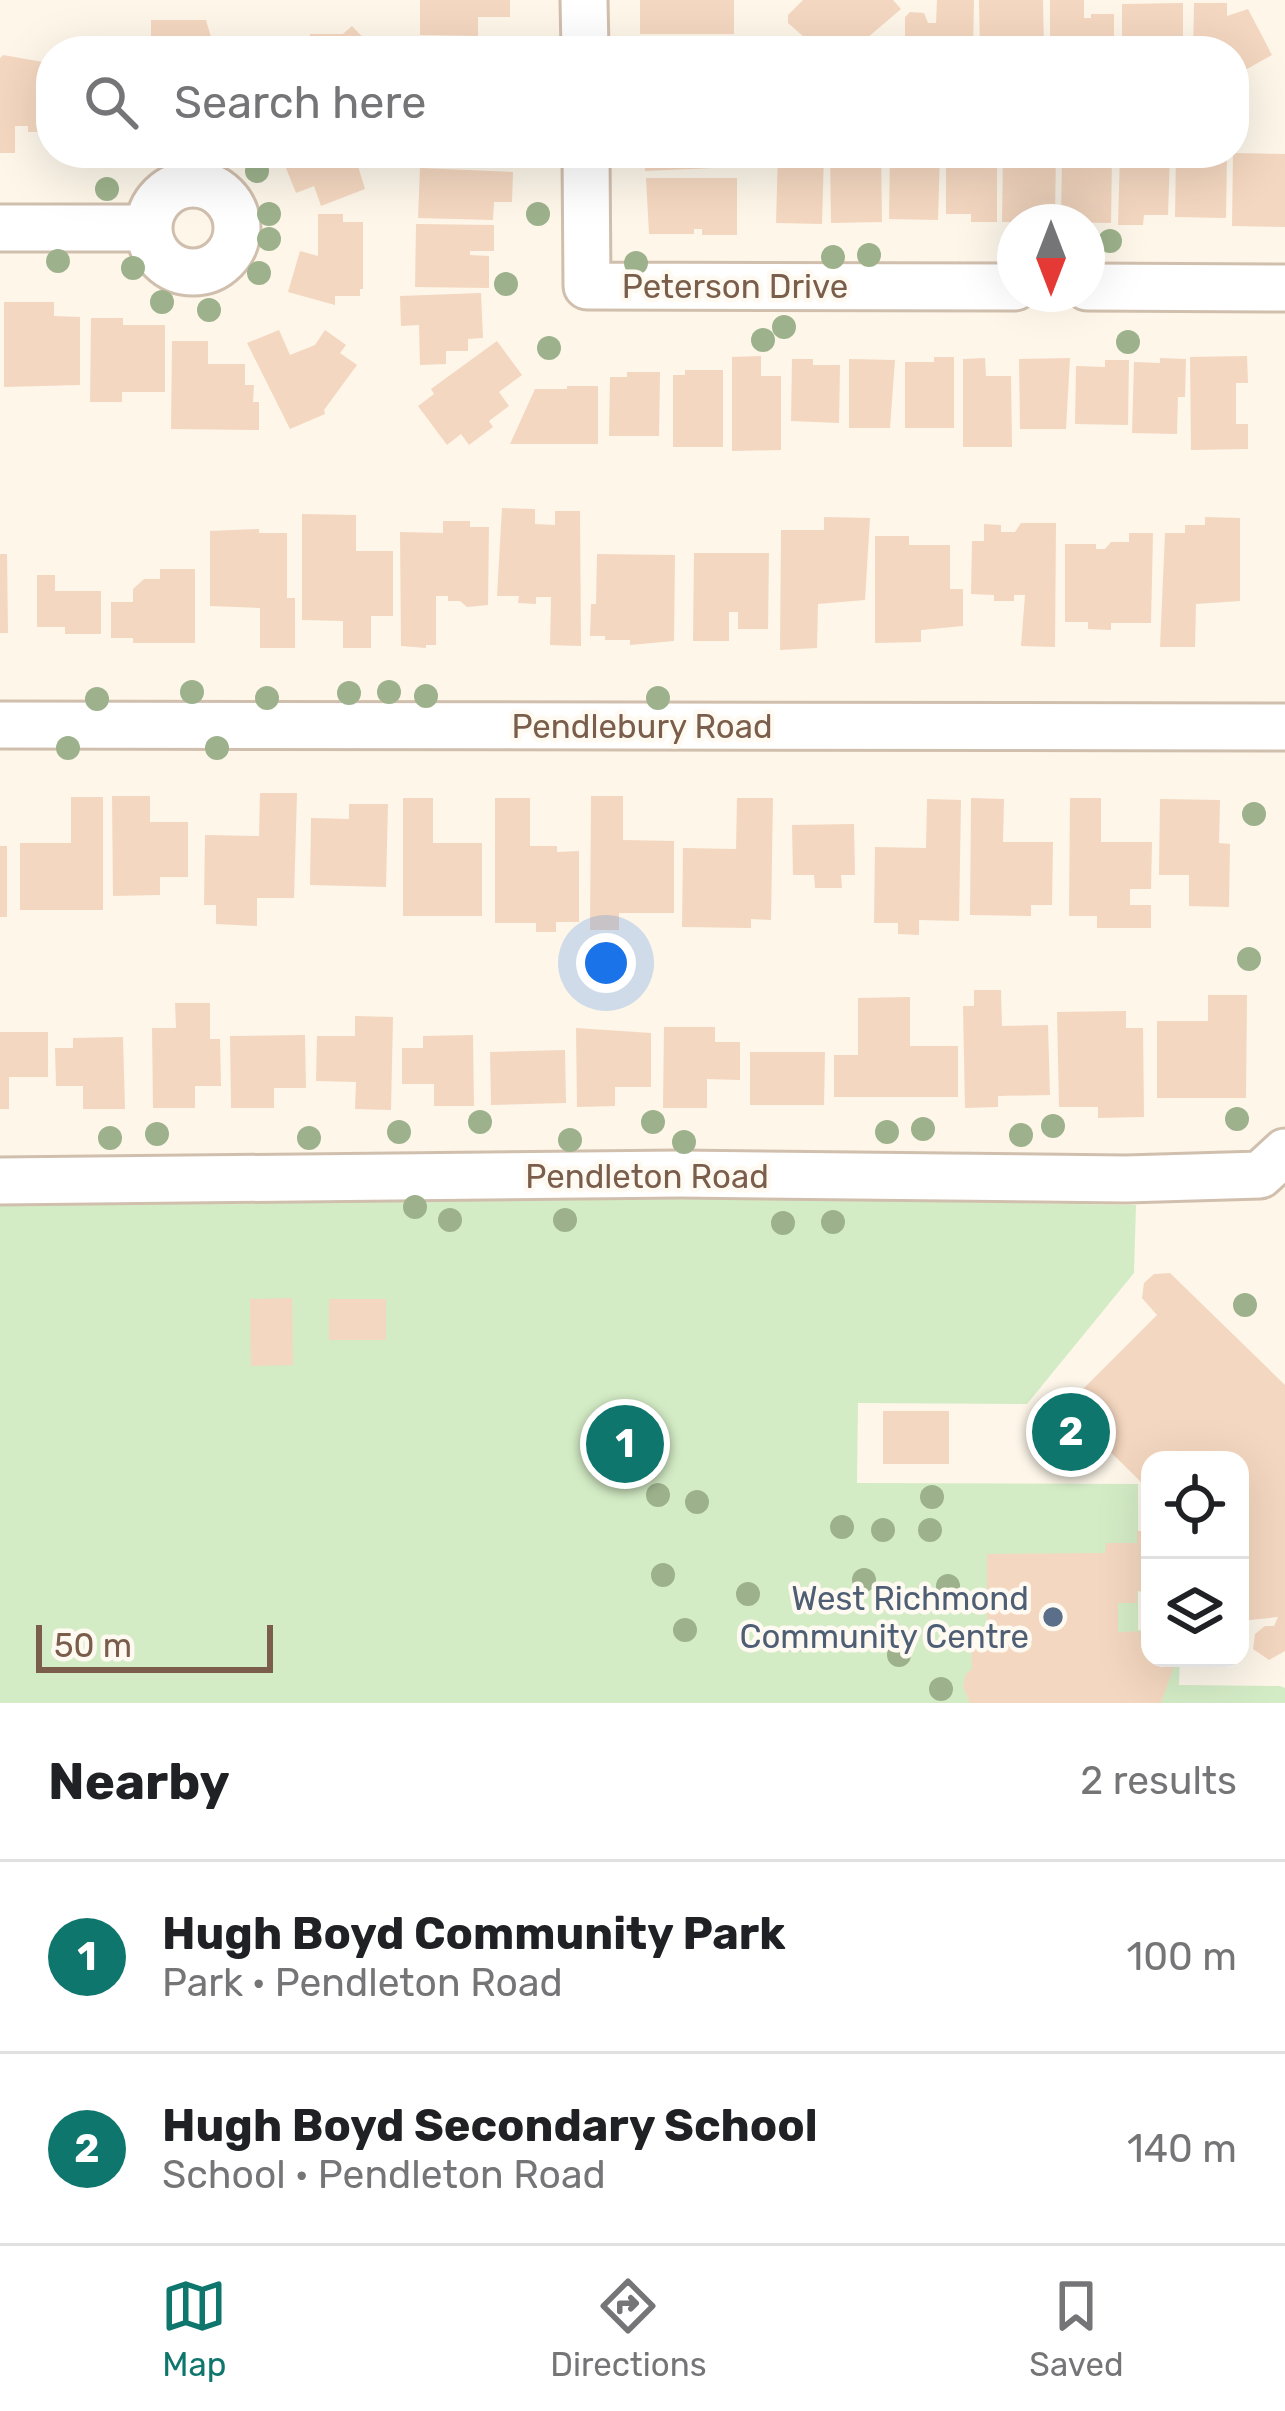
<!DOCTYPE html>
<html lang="en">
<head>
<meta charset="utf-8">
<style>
	body { margin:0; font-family:Rubik,sans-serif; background:#f2f2f2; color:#202124 }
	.controls { position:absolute; right:36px; bottom:36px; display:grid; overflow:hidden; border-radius:24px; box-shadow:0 12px 48px #0002 }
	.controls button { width:108px; height:108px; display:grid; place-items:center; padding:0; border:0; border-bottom:3px solid #e0e0e0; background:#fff; color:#202124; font:60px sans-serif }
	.compass { position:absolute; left:997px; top:204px; width:108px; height:108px; border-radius:50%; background:#fff; box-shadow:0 12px 48px #0002; rotate:180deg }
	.scale { position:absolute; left:36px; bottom:30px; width:237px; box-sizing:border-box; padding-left:12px; border:6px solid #7a5d4b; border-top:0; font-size:33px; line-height:42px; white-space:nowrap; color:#7a5d4b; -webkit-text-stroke:9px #fffaf1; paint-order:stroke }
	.you { position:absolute; left:606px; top:963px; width:42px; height:42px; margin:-30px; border:9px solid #fff; border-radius:50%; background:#1a73e8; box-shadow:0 0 0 18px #1a73e833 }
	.badge { display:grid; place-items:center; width:78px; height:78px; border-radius:50%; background:#0f766e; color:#fff; font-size:39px; font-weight:700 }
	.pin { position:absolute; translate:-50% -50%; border:6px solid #fff; box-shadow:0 3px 12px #0006 }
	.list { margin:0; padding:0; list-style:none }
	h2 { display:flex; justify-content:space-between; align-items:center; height:156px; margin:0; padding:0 48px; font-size:51px }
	h2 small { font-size:39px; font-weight:400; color:#757577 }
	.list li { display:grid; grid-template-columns:78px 1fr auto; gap:36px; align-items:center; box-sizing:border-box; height:192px; padding:0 48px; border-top:3px solid #e0e0e0 }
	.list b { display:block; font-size:45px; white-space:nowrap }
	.list p { margin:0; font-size:39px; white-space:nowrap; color:#757577 }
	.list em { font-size:39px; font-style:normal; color:#757577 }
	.icon { flex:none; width:66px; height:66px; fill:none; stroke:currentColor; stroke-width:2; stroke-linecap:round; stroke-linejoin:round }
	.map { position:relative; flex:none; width:1285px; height:1703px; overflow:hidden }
	.search { position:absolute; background:#fff; box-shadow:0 12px 48px #0002; left:36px; right:36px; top:36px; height:132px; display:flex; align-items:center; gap:30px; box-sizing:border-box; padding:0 42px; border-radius:48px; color:#757577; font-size:45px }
	.sheet { height:540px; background:#fff }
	nav { display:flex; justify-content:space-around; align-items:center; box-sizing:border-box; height:168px; border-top:3px solid #e0e0e0; background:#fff; font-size:33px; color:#757577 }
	nav a { display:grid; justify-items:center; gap:6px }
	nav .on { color:#0f766e }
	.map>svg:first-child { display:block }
	.green { fill:#d4ecc6 }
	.building { fill:#f4d7c0 }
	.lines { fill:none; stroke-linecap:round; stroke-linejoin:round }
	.minor-casing { stroke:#d1bfae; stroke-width:51 }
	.minor { stroke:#fff; stroke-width:45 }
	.tree { fill:#9db28c }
	.service-dot { fill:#5c6f8a; stroke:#fffaf1; stroke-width:4.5 }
	.labels { text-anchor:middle; stroke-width:9; stroke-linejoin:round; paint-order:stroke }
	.street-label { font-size:33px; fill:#7a5d4b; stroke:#fffaf1 }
	.service-label { font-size:33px; fill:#4e5e75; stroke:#fffaf1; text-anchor:end }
</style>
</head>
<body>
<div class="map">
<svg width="1285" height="1703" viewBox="0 0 1285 1703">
	<rect width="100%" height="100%" fill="#fdf6e9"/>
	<!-- green -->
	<path class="green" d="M394,1192L1136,1205L1134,1273L1027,1404L858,1403L857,1483L1138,1484V1630L1150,1631V1658H1180L1179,1685L1280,1686L1285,1688V1703H0V1198Z"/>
	<!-- building -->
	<path class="building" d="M420,0H510V17H478V36L420,35Z
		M640,0H734V34H640Z
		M803,0H893L901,9L852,51H820L788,23V15Z
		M937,0H974L973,51H891V37H905V17L910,12L924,13L928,23H936Z
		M979,0H1043L1044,51H980Z
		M1050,0H1084V18H1091V14H1114V51H1050Z
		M1183,3V51H1122V4Z
		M1194,3H1227V16L1248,9L1272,55L1247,69H1234V51H1193Z
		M151,20H206L211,37H227V51H151Z
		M352,26L374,49L372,51H309L310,34H343Z
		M292,38L306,51H255V46H283Z
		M3,55L43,62L51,69V132H28V126H15V153H0V58Z
		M302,153H354L365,189L321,206L314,186L296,193L284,163Z
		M439,153H509V161H439Z
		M645,153H713V168L645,171Z
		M778,153H824L822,224L776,223Z
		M830,153H881L882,222L831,223Z
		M890,153H940L938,220L889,219Z
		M946,153H997V222H971V214H946Z
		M1003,153H1056L1055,215H1030V222H1002Z
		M1120,153H1170L1168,215H1144L1143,225H1118Z
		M1176,153H1227L1226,218L1175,217Z
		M1233,153L1285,154V227L1232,226Z
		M1062,158H1112L1111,223L1061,222Z
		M420,168L513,172L512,202H494L493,220L418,218Z
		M646,178H737V235H702V229H694V234H649Z
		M318,214H343V222H363V289H360V296H335V305L288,292L300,251L318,256Z
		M416,224L494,225V251H470V255L489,256V288L415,287Z
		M481,293L483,338L468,339V351H446V364L420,365L419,325L401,326L400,296Z
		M4,302H54V316L80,317V385L4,387Z
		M91,318H123V325H165V392H122V402H90Z
		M279,330L290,355L315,345L325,330L346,345L340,353L357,365L324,410L325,414L290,429L247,343Z
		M172,341H208V364H245V385H254L253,402H259V430L171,429Z
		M497,341L522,375L499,392L509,406L489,421L493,427L469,445L461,434L447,445L418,406L434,394L431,389Z
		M761,356V376H781V450L732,451V357Z
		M1247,356L1248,383H1236V424H1248V449L1191,450L1190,357Z
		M934,357H954V428H905V362H934Z
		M985,358L986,376H1011L1012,447H963V359Z
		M1070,358L1066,429H1020L1019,359Z
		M1160,358L1186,359L1185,397H1178L1177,434L1132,433L1134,362L1160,363Z
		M792,359H813V365H840L839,423L791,421Z
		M849,359L895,360L890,428H849Z
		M1105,360H1129L1128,425L1075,424L1076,366L1105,367Z
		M685,370H723V447H673V375H685Z
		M627,372H660L659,436H609L610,377H627Z
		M567,386H598V444H510L535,389H567Z
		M502,508L535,509V524L555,525V511H580L581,646L550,645L551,597H536V604L518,603L519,596H497Z
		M302,514L356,515V551H393V616H371V648H343V621L302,620Z
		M824,517L870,518L865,600L818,604L817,648L780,650L781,530H824Z
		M1205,517L1240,518V601L1196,604L1195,647H1160L1165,533H1185V525H1205Z
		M443,521H470V527H489L488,605L467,607L460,601H448V596H436V645H426V648L401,646L400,532L443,533Z
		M1021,523H1056L1055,647L1021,646L1025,595H1014V601H994V595L971,594L972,541H984V524L1001,525V532H1015Z
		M259,529V533H287V598H295V648H260V608L210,606V531Z
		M1129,533H1153L1151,623H1111V630L1088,629V622H1065V544H1096V549H1105L1111,542H1129Z
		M875,536H909V545H950V589H963V626L921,630V642L875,643Z
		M694,553H769L768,629H738V612H729V641H693Z
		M0,554H7L8,633H0Z
		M597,554L675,555L674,641L630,645V640H605V636H590L591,604H596Z
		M160,569H195V643H133V638H111V602H133V589L144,579H160Z
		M37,575H55V591H101V634H65V627H37Z
		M260,793H297L294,898H257V926L216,924V905H204L205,835L259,836Z
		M112,796H150V822H188V877H160V895L113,896Z
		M591,796H623V840L674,841V913H619V930H590Z
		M71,797H103V910H20V843H71Z
		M403,798H433V843H482V916H403Z
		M495,798H530V846H557V852L579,851V922H556V932H536V923H495Z
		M737,798H773L771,920L751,919V928L682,927L683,848L736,849Z
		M971,798L1004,799L1003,842H1053L1052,905H1031V916L970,915Z
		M1070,798H1101V842H1152L1151,889H1130V905H1151V928H1097V916H1069Z
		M927,799L961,800L959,921L919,920V935L898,934V923H874L875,847L926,848Z
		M1160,799L1220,800L1219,843L1230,844L1229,907L1189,906V875H1159Z
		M349,804H388L386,887L310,885L311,818L349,819Z
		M854,824L855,875H841L842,888H815L814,875H793L792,825Z
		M0,846H7V917H0Z
		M974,990H1001L1002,1026L1048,1025L1050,1095L998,1096V1107L965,1108L963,1006H974Z
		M1208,995H1247L1246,1098H1157V1021H1208Z
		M910,997V1046H958V1097H834V1055H858V998Z
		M175,1003H210V1039H220L221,1086H195V1108H153L152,1028H176Z
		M1126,1011V1028H1143L1144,1117L1098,1118V1107H1059L1057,1012Z
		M355,1016L393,1017L391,1110L355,1109L356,1082L316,1081L317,1036H355Z
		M664,1027H715V1042H740V1080L707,1079V1108H663Z
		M576,1028L651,1033V1087H615V1106L577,1107Z
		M0,1032H48V1077H9V1109H0Z
		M305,1035L306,1088H274V1108H231L230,1036Z
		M473,1035L474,1106H434V1084H402V1048H423V1036Z
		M123,1037L125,1109H83V1086H56L55,1048H73V1038Z
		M565,1050L566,1103L491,1105L490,1052Z
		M750,1052H825L824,1105H750Z
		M1170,1273L1285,1385V1651L1269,1660L1253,1649L1255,1634L1265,1626H1274L1278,1617L1240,1621V1460H1150V1614H1142L1143,1592L1137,1591V1603H1118V1632L1150,1631V1658H1177L1161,1703H970L963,1686L966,1674L972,1669L971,1641L987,1640V1554L1105,1553L1106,1543H1137V1531H1144V1485L1065,1407L1157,1315L1142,1298L1144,1283L1154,1274Z
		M292,1298L293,1365L251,1366L250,1299Z
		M329,1299H386V1340H329Z
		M883,1411H949V1464H883Z"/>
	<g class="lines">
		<!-- minor casing -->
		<g class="minor-casing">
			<path id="minor" d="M584,0L585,51
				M586,153L587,286L1015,287
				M149 228a44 44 0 1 1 88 0a44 44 0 1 1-88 0Z
				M0,228H149
				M1087,287L1285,288
				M0,725L1285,727
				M0,1181L680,1174L1126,1179L1260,1175L1285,1152"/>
		</g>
		<!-- minor -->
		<use href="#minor" class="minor"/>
	</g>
	<!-- trees -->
	<g class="tree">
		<circle cx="257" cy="171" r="12"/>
		<circle cx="107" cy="189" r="12"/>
		<circle cx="269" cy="214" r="12"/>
		<circle cx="538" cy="214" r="12"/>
		<circle cx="269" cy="239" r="12"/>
		<circle cx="1110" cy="241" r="12"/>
		<circle cx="869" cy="255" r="12"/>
		<circle cx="833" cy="257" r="12"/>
		<circle cx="58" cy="261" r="12"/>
		<circle cx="636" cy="263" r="12"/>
		<circle cx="133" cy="268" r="12"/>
		<circle cx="259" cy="273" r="12"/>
		<circle cx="506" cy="284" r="12"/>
		<circle cx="162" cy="302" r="12"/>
		<circle cx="209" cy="310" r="12"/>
		<circle cx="784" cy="327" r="12"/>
		<circle cx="763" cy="340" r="12"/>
		<circle cx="1128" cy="342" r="12"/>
		<circle cx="549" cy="348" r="12"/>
		<circle cx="192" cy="692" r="12"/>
		<circle cx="389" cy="692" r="12"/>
		<circle cx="349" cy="693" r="12"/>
		<circle cx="426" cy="696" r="12"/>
		<circle cx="267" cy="698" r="12"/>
		<circle cx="658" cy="698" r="12"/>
		<circle cx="97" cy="699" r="12"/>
		<circle cx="68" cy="748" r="12"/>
		<circle cx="217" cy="748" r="12"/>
		<circle cx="1254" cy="814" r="12"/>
		<circle cx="1249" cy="959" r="12"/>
		<circle cx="1237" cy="1119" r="12"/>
		<circle cx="480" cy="1122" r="12"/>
		<circle cx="653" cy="1122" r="12"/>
		<circle cx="1053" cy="1126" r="12"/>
		<circle cx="923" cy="1129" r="12"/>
		<circle cx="399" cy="1132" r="12"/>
		<circle cx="887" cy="1132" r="12"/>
		<circle cx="157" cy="1134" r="12"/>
		<circle cx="1021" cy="1135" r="12"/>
		<circle cx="110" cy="1138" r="12"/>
		<circle cx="309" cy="1138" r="12"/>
		<circle cx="570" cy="1140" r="12"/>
		<circle cx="684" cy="1142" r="12"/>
		<circle cx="415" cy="1207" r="12"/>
		<circle cx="450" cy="1220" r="12"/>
		<circle cx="565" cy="1220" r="12"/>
		<circle cx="833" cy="1222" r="12"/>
		<circle cx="783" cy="1223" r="12"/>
		<circle cx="1245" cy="1305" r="12"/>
		<circle cx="658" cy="1495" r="12"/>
		<circle cx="932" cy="1497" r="12"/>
		<circle cx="697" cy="1502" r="12"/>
		<circle cx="842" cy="1527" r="12"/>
		<circle cx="883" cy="1530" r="12"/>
		<circle cx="930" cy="1530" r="12"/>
		<circle cx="663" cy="1575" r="12"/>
		<circle cx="864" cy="1580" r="12"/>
		<circle cx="948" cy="1586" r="12"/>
		<circle cx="748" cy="1594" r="12"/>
		<circle cx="685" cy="1630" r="12"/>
		<circle cx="795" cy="1640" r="12"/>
		<circle cx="899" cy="1655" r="12"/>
		<circle cx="941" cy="1689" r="12"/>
	</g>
	<!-- markers -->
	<circle class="service-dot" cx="1053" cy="1617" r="12"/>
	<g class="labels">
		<!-- street labels -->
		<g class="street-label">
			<text x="735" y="298">Peterson Drive</text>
			<text x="642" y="738">Pendlebury Road</text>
			<text x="647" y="1188">Pendleton Road</text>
		</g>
		<!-- service labels -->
		<g class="service-label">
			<text x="1029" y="1610">West Richmond<tspan x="1029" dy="38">Community Centre</tspan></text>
		</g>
	</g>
</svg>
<div class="controls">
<button><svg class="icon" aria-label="locate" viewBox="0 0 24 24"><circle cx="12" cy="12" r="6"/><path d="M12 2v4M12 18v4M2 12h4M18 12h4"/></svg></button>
<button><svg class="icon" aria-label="layers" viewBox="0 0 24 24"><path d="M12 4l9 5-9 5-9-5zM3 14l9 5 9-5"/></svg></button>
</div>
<svg class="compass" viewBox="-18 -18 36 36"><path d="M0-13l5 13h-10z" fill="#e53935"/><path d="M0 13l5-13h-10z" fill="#757577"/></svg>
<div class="scale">50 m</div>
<div class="you"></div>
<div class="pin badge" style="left:625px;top:1444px">1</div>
<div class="pin badge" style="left:1071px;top:1432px">2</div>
<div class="search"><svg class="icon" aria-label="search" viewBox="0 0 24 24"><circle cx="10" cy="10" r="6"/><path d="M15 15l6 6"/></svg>Search here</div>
</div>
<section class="sheet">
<h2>Nearby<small>2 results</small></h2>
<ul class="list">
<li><span class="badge">1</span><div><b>Hugh Boyd Community Park</b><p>Park · Pendleton Road</p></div><em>100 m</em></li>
<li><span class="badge">2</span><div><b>Hugh Boyd Secondary School</b><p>School · Pendleton Road</p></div><em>140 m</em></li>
</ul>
</section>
<nav>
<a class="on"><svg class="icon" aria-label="map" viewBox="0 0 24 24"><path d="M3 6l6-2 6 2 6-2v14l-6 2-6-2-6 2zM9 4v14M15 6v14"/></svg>Map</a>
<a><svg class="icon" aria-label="directions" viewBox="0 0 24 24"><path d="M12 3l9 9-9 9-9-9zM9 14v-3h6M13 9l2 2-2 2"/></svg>Directions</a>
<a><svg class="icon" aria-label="saved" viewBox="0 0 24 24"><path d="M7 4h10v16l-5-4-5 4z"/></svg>Saved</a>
</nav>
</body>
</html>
